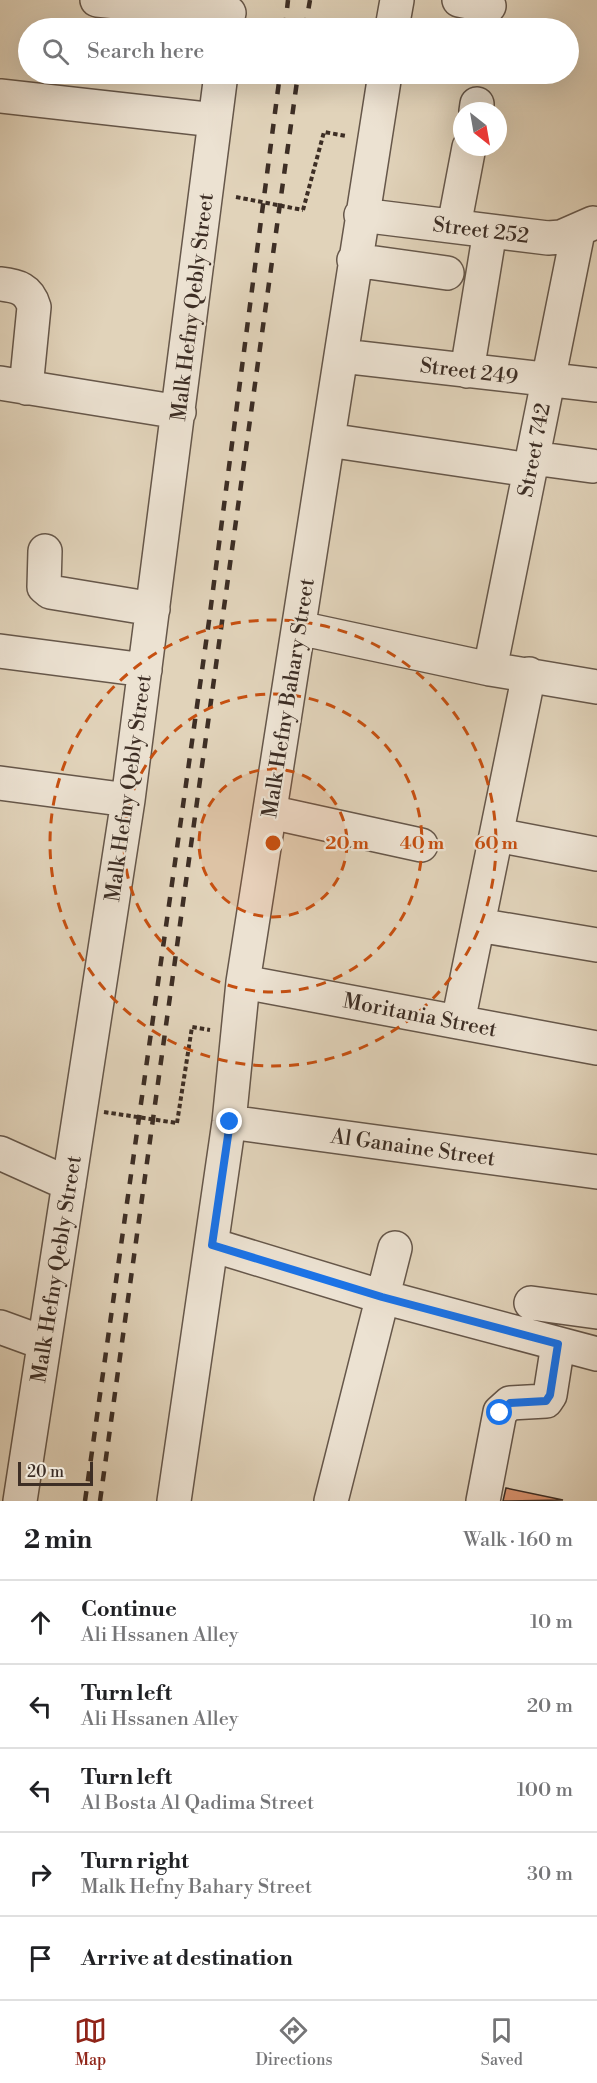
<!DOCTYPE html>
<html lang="en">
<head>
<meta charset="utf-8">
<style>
	body { margin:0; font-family:"Libre Bodoni",serif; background:#f2f2f2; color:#202124 }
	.compass { position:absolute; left:453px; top:102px; width:54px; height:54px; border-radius:50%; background:#fff; box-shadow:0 6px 24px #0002; rotate:149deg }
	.scale { position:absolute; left:18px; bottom:15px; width:75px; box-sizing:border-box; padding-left:6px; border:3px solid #3d2e25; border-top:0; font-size:16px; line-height:21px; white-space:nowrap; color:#3d2e25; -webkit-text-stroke:4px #ece2d2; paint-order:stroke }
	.stop { position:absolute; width:18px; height:18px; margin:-14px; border:4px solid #1a73e8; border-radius:50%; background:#fff }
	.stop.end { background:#1a73e8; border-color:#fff; box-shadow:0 2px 6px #0008 }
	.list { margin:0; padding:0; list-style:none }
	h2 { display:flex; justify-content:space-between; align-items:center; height:78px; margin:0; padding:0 24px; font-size:26px }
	h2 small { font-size:20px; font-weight:400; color:#757577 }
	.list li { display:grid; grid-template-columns:39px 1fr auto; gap:18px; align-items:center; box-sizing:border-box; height:84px; padding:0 24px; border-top:2px solid #e0e0e0 }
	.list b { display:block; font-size:22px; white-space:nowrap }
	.list p { margin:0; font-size:20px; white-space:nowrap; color:#757577 }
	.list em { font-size:20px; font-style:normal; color:#757577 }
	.icon { flex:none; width:33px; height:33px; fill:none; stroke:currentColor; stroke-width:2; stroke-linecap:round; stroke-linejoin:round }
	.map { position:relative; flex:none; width:597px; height:1501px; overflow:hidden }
	.search { position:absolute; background:#fff; box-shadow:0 6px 24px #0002; left:18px; right:18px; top:18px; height:66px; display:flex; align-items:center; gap:15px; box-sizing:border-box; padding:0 21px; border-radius:33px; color:#757577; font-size:22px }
	.sheet { height:498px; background:#fff }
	nav { display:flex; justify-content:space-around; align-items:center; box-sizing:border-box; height:84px; border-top:2px solid #e0e0e0; background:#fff; font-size:16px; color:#757577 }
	nav a { display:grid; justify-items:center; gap:3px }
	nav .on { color:#8f2418 }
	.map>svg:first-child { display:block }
	.building { fill:#d8926e; stroke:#3d2e25; stroke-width:1.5 }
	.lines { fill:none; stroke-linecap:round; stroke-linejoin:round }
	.minor-casing { stroke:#66574a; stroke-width:36 }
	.path { stroke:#3d2e25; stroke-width:4; stroke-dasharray:4.5 3; stroke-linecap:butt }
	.minor { stroke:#ece2d2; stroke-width:33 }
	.rail { stroke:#3d2e25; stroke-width:4.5; stroke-dasharray:10 10; stroke-linecap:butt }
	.path-bridge { stroke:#3d2e25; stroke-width:4; stroke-dasharray:4.5 3; stroke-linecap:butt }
	.route { stroke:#1a73e8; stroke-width:8 }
	.ring { fill:none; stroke:#c65011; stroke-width:3; stroke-dasharray:10 8 }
	.labels { text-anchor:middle; stroke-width:4.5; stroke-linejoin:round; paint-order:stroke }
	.street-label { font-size:21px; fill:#3d2e25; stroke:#ece2d2 }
	.centre { fill:#c65011; stroke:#ece2d2; stroke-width:3 }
	.ring-label { font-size:18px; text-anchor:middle; font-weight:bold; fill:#c65011; stroke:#ece2d2; stroke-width:4.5; stroke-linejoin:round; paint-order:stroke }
</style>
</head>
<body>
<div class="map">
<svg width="597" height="1501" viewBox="0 0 597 1501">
	<rect width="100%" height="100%" fill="#e1d3ba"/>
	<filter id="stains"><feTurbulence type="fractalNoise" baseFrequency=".00333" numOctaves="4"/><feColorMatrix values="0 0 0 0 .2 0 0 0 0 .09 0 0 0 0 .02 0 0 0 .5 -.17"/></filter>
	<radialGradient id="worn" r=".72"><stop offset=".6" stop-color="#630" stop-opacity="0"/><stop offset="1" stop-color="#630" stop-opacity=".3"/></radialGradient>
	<!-- building -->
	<path class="building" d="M506,1488L563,1500L503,1501Z"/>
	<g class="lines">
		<!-- minor casing -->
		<g class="minor-casing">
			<path id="minor" d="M97,0L229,13
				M459,0L489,6
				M392,28L397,0
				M0,96L215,120
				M476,111L477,104
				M361,215L548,238L561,237L593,223
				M454,226L469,147
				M354,260L447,273
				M0,284C18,286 29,289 34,307L26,388
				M342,356L597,385
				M467,371L490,231
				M0,383L179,412
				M328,440L530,470
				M533,458L592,466
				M45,551L44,587L50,592L153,609
				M299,628L490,669L597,687
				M0,651L145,670
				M490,669L578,232
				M0,783L128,800
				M270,812L421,845
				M497,835L597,854
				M478,925L597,945
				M243,982L597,1048
				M458,1022L529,674
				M229,1122L597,1172
				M0,1153L69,1184
				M212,1245L383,1297L597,1354
				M531,1303L597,1312
				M0,1327L44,1343
				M20,1501L128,800L221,74
				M174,1501L229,1122L243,982L385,74
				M331,1501L395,1248
				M483,1501L500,1412L510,1403L546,1401L550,1395L558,1344"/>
		</g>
		<!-- path -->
		<path class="path" d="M303,210L324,132L346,136
			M177,1123L192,1027L210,1030"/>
		<!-- minor -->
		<use href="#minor" class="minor"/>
		<!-- rail -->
		<path class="rail" d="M285,28L288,0
			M305,28L310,0
			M85,1501L209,621L280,74
			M100,1501L298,74"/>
		<!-- path-bridge -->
		<path class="path-bridge" d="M236,197L303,210
			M104,1112L177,1123"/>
	</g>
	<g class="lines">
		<!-- route -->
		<path class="route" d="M230,1122L212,1245L382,1297L558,1344L550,1395L546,1401L510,1403L500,1413"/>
	</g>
	<!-- distance rings -->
	<circle cx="273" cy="843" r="74" fill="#c65011" fill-opacity=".12"/>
	<g class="ring">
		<circle cx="273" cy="843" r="74"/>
		<circle cx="273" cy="843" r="149"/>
		<circle cx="273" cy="843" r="223"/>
	</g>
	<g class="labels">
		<!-- street labels -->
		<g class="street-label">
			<text transform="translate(481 230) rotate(7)" y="7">Street 252</text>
			<text transform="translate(192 307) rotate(-83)" y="7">Malk Hefny Qebly Street</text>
			<text transform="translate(469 371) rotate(7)" y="7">Street 249</text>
			<text transform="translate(534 450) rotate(-79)" y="7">Street 742</text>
			<text transform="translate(288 698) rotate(-81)" y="7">Malk Hefny Bahary Street</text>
			<text transform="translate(128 788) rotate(-82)" y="7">Malk Hefny Qebly Street</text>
			<text transform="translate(420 1015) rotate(11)" y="7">Moritania Street</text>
			<text transform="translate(413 1147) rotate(8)" y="7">Al Ganaine Street</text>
			<text transform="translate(56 1269) rotate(-81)" y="7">Malk Hefny Qebly Street</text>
		</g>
	</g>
	<circle cx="273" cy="843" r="9" class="centre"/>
	<g class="ring-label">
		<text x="347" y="849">20 m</text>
		<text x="422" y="849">40 m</text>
		<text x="496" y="849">60 m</text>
	</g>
	<rect width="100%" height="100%" filter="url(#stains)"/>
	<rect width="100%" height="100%" fill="url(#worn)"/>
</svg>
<svg class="compass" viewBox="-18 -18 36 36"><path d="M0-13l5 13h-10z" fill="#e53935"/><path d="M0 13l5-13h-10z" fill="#757577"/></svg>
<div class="scale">20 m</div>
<div class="stop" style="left:500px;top:1413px"></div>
<div class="stop end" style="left:230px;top:1122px"></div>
<div class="search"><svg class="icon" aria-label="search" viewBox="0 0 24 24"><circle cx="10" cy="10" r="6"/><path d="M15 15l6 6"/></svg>Search here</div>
</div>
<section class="sheet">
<h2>2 min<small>Walk · 160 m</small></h2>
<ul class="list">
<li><svg class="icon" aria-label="ahead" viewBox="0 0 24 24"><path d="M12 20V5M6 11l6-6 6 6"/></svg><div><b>Continue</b><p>Ali Hssanen Alley</p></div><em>10 m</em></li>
<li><svg class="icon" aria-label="left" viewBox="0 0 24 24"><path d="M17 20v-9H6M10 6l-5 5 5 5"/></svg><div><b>Turn left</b><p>Ali Hssanen Alley</p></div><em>20 m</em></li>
<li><svg class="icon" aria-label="left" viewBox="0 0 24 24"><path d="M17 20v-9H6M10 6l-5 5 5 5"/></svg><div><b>Turn left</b><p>Al Bosta Al Qadima Street</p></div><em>100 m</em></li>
<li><svg class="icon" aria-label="right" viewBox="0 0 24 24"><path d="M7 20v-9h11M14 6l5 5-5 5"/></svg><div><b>Turn right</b><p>Malk Hefny Bahary Street</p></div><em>30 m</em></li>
<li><svg class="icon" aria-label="arrive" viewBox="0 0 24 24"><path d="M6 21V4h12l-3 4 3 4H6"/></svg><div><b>Arrive at destination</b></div></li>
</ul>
</section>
<nav>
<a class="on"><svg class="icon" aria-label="map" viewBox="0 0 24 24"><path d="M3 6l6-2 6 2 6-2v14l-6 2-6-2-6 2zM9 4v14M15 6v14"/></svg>Map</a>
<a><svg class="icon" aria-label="directions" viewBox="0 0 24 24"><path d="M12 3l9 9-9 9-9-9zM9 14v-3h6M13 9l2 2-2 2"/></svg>Directions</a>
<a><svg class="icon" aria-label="saved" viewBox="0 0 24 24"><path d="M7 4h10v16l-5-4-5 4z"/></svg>Saved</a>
</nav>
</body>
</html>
